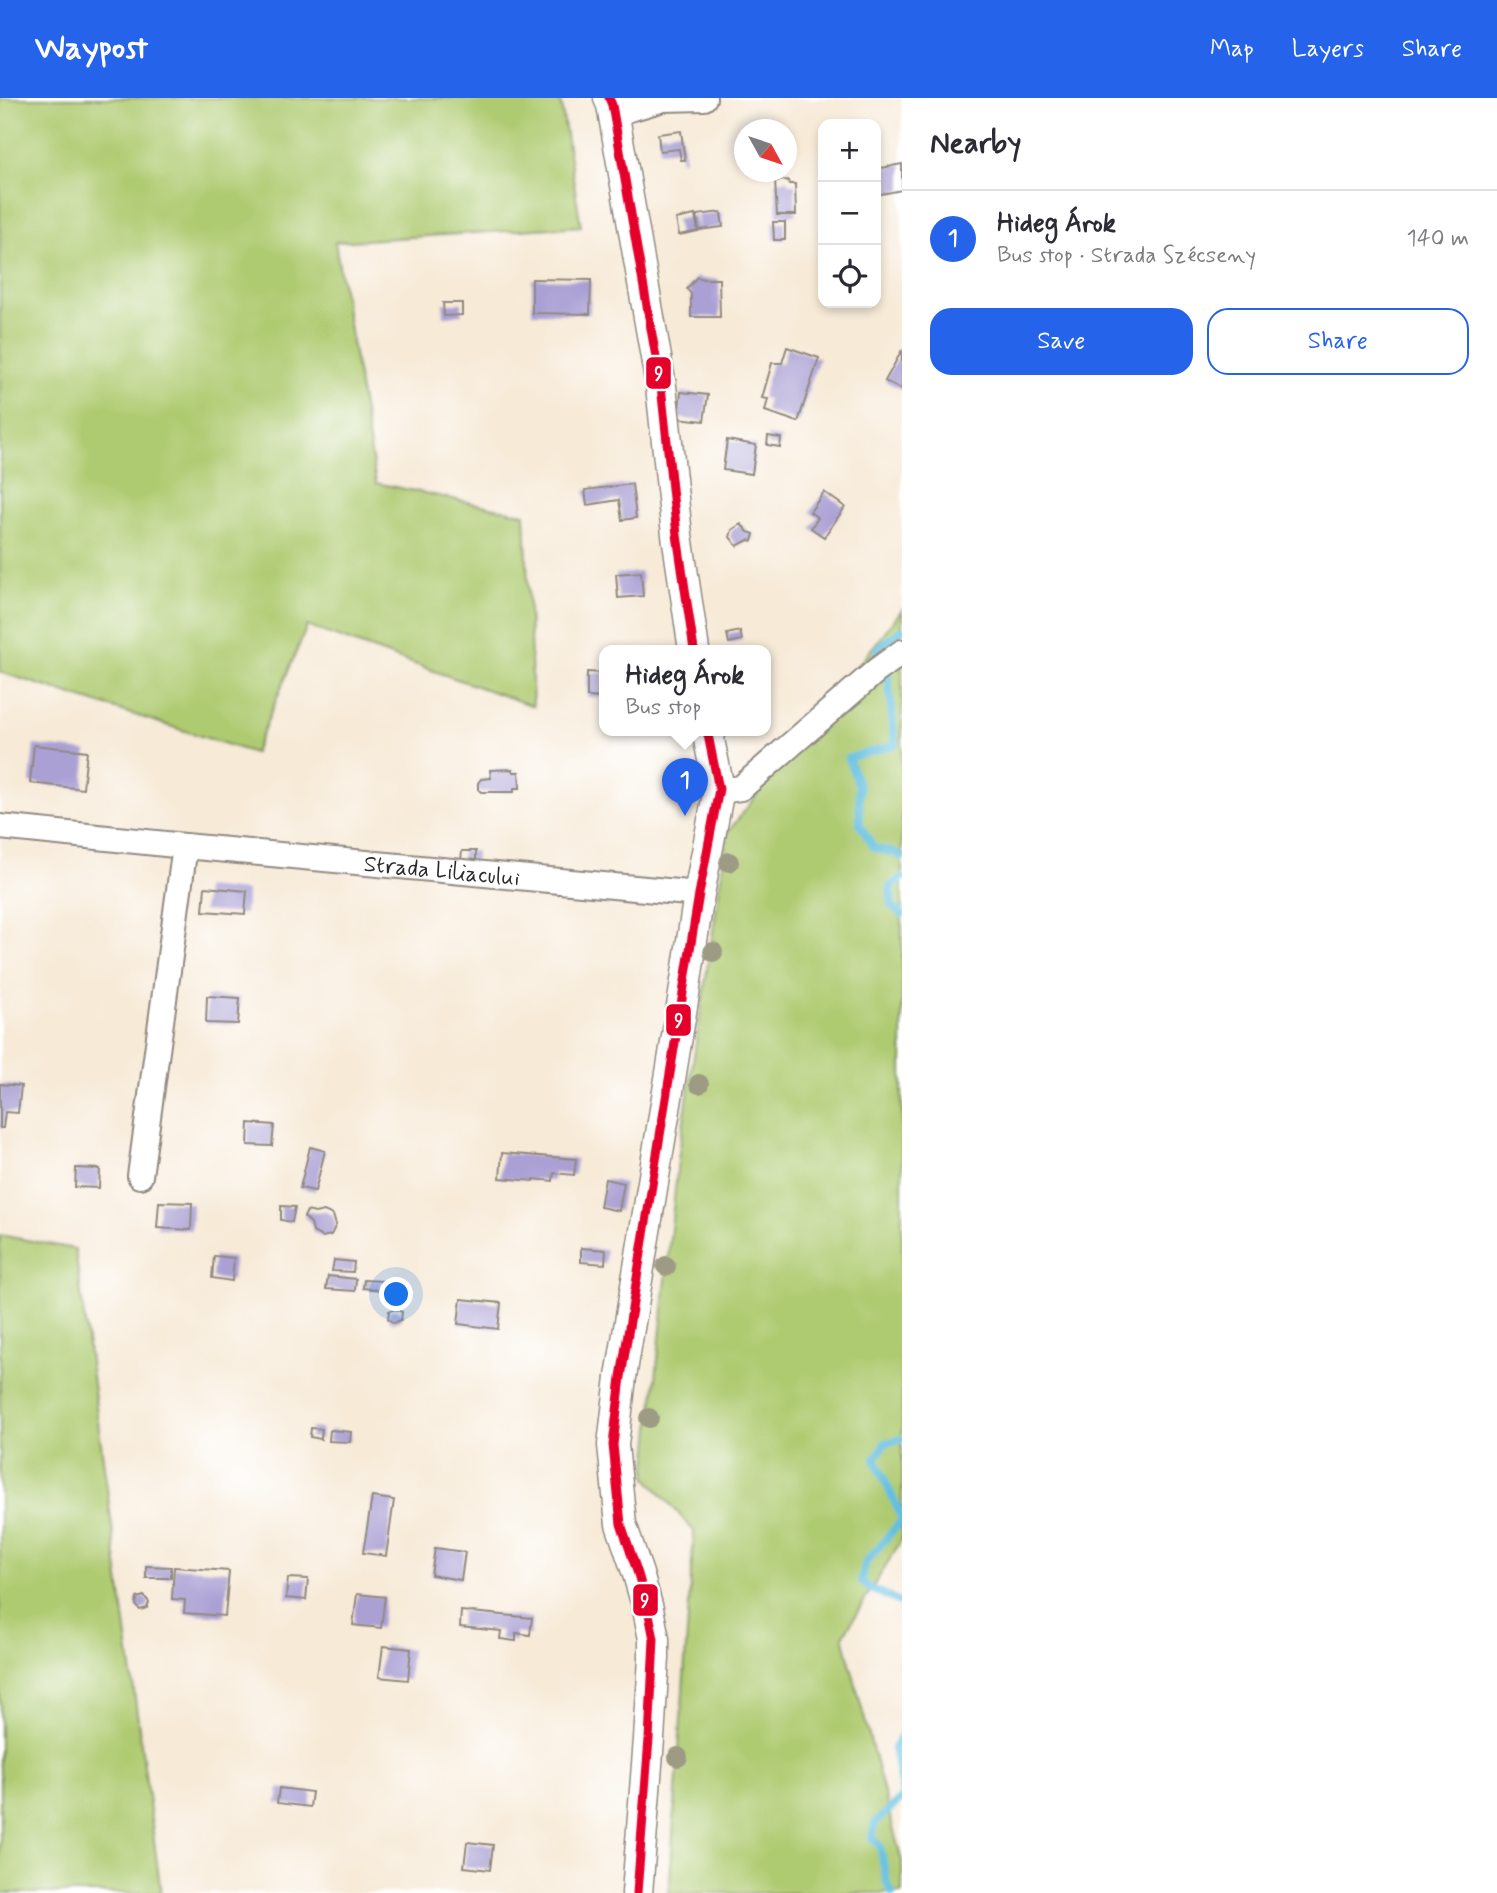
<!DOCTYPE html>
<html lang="en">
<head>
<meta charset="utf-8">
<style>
	body { margin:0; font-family:Mynerve,sans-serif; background:#f2f2f3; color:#2b2b33 }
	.controls { position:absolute; right:21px; top:21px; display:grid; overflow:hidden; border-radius:14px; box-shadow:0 4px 10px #0003 }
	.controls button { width:63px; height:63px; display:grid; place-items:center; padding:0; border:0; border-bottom:2px solid #e1e1e2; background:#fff; color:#2b2b33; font:35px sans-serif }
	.compass { position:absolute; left:734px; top:21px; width:63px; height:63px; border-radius:50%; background:#fff; box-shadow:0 4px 10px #0003; rotate:130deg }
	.you { position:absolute; left:397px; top:1197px; width:24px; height:24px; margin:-18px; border:5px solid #fff; border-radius:50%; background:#1a73e8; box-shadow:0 0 0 10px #1a73e833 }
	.badge { display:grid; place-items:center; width:46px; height:46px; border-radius:50%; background:#2563eb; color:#fff; font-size:23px; font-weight:700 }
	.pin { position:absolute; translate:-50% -58px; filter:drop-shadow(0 2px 4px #0008) }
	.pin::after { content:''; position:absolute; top:37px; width:24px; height:21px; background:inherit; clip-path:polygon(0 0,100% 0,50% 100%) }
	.popup { position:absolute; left:599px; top:547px; width:172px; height:91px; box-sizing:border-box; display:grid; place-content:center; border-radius:14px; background:#fff; filter:drop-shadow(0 2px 5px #0005); font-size:23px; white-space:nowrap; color:#7c7c81 }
	.popup b { font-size:26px; color:#2b2b33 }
	.popup::after { content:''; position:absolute; left:50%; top:100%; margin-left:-14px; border:14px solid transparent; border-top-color:#fff }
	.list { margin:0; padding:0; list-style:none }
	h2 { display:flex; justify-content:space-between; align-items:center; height:91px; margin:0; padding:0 28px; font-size:30px }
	h2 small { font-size:23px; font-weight:400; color:#7c7c81 }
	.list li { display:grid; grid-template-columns:46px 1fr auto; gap:21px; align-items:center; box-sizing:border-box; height:98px; padding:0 28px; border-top:2px solid #e1e1e2 }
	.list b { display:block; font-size:26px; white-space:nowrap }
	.list p { margin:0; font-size:23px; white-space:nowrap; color:#7c7c81 }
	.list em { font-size:23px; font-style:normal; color:#7c7c81 }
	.actions { display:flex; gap:14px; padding:21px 28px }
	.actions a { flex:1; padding:16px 0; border:2px solid #2563eb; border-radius:21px; text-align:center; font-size:24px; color:#2563eb }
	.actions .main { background:#2563eb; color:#fff }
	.icon { flex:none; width:38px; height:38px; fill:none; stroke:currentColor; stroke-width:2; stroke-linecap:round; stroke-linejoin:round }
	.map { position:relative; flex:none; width:902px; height:1795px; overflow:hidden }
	header { display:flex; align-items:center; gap:42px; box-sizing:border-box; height:98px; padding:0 35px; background:#2563eb; color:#fff }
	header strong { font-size:33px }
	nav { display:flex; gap:38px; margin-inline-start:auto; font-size:24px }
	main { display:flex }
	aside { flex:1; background:#fff }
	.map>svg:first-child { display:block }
	.green { fill:#afcb71; stroke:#6d7b4e; stroke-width:2 }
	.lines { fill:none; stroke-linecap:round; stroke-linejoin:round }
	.stream { stroke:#62bfe0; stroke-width:8 }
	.building { fill:#aaa0d4 }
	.minor-casing { stroke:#918a81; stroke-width:28 }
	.tertiary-casing { stroke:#918a81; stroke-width:33 }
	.minor { stroke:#fff; stroke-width:24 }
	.tertiary { stroke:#fff; stroke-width:30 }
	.bus-1-casing { stroke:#fff; stroke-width:14 }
	.bus-1 { stroke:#e4002b; stroke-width:9 }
	.tree { fill:#9d9b84 }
	.labels { text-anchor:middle; stroke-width:5; stroke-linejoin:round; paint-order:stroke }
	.street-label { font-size:23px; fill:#2b2b2b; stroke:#fff }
	.line-badge { stroke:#fff; stroke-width:2.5 }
	.badge-label { font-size:19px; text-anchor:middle; font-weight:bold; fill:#fff }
</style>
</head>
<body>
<header>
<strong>Waypost</strong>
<nav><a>Map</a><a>Layers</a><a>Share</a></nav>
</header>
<main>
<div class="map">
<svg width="902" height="1795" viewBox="0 0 902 1795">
	<rect width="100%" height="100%" fill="#fff"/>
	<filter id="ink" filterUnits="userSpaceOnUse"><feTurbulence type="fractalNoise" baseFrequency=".0143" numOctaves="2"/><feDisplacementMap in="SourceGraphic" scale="14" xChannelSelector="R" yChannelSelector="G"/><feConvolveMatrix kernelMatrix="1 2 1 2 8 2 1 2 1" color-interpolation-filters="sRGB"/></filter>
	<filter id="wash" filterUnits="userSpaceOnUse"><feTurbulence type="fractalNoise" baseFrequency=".00686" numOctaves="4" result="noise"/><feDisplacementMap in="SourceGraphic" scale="28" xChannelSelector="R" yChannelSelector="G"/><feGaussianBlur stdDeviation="1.57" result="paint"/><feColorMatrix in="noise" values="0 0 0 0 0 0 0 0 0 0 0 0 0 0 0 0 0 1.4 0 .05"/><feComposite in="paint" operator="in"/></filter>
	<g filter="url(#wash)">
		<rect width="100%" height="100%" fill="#f7ead7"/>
		<!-- green -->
		<path class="green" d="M0,0H560L581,128L335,144L376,385L525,416L533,608L307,528L254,655L0,574Z
			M902,512V1441L843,1538L902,1764V1795H669L694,1433L646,1379L678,1062L728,734Z
			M0,1137L75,1151L161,1795H0Z"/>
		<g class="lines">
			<!-- stream -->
			<path class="stream" d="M902,532L878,549L876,561L888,576L895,647L848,660L859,688L860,727L874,750L895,755L902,759
				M902,780L890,788L892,808L902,816
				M902,1341L885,1345L875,1361L902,1420
				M902,1422L866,1464L861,1482L869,1490L902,1505
				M902,1637L894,1650L902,1691
				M892,1795L887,1785L880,1748L872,1739L875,1725L902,1700"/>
		</g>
		<g id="blocks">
			<!-- building -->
			<path class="building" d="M681,33L685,62H681L679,51L660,53L658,36Z
				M902,66V92L876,97V71Z
				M788,82L789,86H795L796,117H777L775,83Z
				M721,114L723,129L699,132L697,117Z
				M695,117L698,133L679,137L676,121Z
				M773,124H785V142H774Z
				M697,179L703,181H719L720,219H691V196L687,191Z
				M532,181L591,182L590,216L532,215Z
				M443,205H462V217L444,218Z
				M787,249L819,260L798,324L765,313L768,301L762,300L772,265H782Z
				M902,252V292L885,283Z
				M681,294L708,297L704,323L678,320Z
				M768,338L781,340L780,349L767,347Z
				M727,342L756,347L752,376L723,372Z
				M632,386L636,420L622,422L619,402L587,407L585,392Z
				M824,394L845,409L824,439L811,430L818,420L810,414Z
				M741,426L748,434L754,436L752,443L748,442L737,448L730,439L732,432Z
				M641,474L643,498L618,500L616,476Z
				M740,533L742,542L729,545L727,536Z
				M587,574L604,575V600L587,599Z
				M34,647L87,653L83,691L30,685Z
				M513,671V674H519L520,690H514V694H481L478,691V685L481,681L491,680L490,672Z
				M462,753H476V763H461Z
				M205,789L247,793L245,816L203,813Z
				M207,898L240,900L238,926L206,925Z
				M0,986L21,988L18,1015L5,1014L3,1030H0Z
				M249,1025L274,1027L272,1048L248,1047Z
				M310,1049L325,1053L315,1093L300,1090Z
				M502,1055L576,1061L574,1077L554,1075L553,1083L534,1081V1083L500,1080Z
				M76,1070L100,1071L99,1090L75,1089Z
				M605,1081L624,1085L619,1113L600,1109Z
				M159,1104L192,1105L191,1132L157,1130Z
				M281,1108L295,1109L292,1124L281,1122Z
				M307,1113L315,1115L324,1113L333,1117L336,1127L331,1137L322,1139L313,1134L311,1125L304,1119Z
				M581,1150L606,1152L605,1166L581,1164Z
				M214,1158L234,1160L232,1183L212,1180Z
				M334,1162L354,1164L353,1174L332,1173Z
				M328,1178L356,1181L355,1193L326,1191Z
				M364,1182L382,1183L381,1192L363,1190Z
				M461,1201L501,1205L498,1231L458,1226Z
				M396,1211L402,1214L401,1222L394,1225L388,1221L389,1213Z
				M311,1330L322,1331L321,1341L310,1339Z
				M330,1332L351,1334L350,1344L329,1343Z
				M372,1399L394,1402L386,1458L363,1455Z
				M435,1450L465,1454L461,1482L431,1477Z
				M146,1468L171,1469V1480H146Z
				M174,1469L229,1473L225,1518L184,1515L185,1502L172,1501Z
				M288,1480L308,1481L306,1502L286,1500Z
				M357,1496L385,1499L381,1530L353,1527Z
				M144,1498L149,1504L147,1510L140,1512L136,1507L137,1500Z
				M461,1513L532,1520L530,1537L516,1535V1543L500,1541L501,1533L460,1529Z
				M383,1548L411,1551L408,1582L379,1579Z
				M279,1690L312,1694L310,1709L277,1705Z
				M467,1744L493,1747L490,1772L464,1769Z"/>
		</g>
	</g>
	<g filter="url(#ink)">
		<use href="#blocks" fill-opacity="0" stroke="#918a81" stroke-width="2"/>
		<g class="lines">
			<!-- minor casing -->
			<g class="minor-casing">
				<g id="minor">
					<path d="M612,7L626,12L663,1L704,0"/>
					<path d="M719,691L727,692L741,690L876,573L902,554"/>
					<path id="s1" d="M0,729L185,748L699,796"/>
					<path d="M140,1078L185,748"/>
				</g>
			</g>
			<!-- tertiary casing -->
			<g class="tertiary-casing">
				<path id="tertiary" d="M609,0L612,7L661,288L677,437L694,552
					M637,1795L649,1641L654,1560V1541L648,1511L638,1476L621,1426L613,1347L621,1279L684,896L699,796L719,691L707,632"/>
			</g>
			<!-- minor -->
			<use href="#minor" class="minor"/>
			<!-- tertiary -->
			<use href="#tertiary" class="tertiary"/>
			<!-- bus-1 casing -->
			<g class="bus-1-casing">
				<path id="bus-1" d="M609,0L612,7L661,288L677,437L694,552
					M637,1795L649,1641L654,1541L648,1511L638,1476L621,1426L613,1347L621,1279L699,796L719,691L707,632"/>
			</g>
			<!-- bus-1 -->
			<use href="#bus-1" class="bus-1"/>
		</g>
		<!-- trees -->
		<g class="tree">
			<circle cx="729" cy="764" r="10"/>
			<circle cx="713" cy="854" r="10"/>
			<circle cx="699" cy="986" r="10"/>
			<circle cx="666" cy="1168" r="10"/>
			<circle cx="649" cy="1320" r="10"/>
			<circle cx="678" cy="1659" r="10"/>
		</g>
	</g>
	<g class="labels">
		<!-- street labels -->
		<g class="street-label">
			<text dy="8" stroke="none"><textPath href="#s1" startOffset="444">Strada Liliacului</textPath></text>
		</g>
	</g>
	<g class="line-badge">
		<rect x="645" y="258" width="27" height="34" rx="7" fill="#e4002b"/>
		<rect x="665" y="905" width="27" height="34" rx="7" fill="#e4002b"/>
		<rect x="632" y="1485" width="27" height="34" rx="7" fill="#e4002b"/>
	</g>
	<g class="badge-label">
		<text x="659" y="282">9</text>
		<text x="679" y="929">9</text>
		<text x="645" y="1509">9</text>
	</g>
</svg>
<div class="controls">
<button>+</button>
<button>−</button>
<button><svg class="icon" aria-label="locate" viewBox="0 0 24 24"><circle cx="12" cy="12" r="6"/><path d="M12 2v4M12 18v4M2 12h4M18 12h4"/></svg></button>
</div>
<svg class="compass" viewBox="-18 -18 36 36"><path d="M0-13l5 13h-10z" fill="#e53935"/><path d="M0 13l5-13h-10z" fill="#7c7c81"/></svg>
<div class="you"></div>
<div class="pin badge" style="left:685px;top:718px">1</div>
<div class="popup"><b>Hideg Árok</b>Bus stop</div>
</div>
<aside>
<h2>Nearby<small></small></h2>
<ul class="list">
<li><span class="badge">1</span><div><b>Hideg Árok</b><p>Bus stop · Strada Szécseny</p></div><em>140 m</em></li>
</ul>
<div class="actions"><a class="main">Save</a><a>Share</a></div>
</aside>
</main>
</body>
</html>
